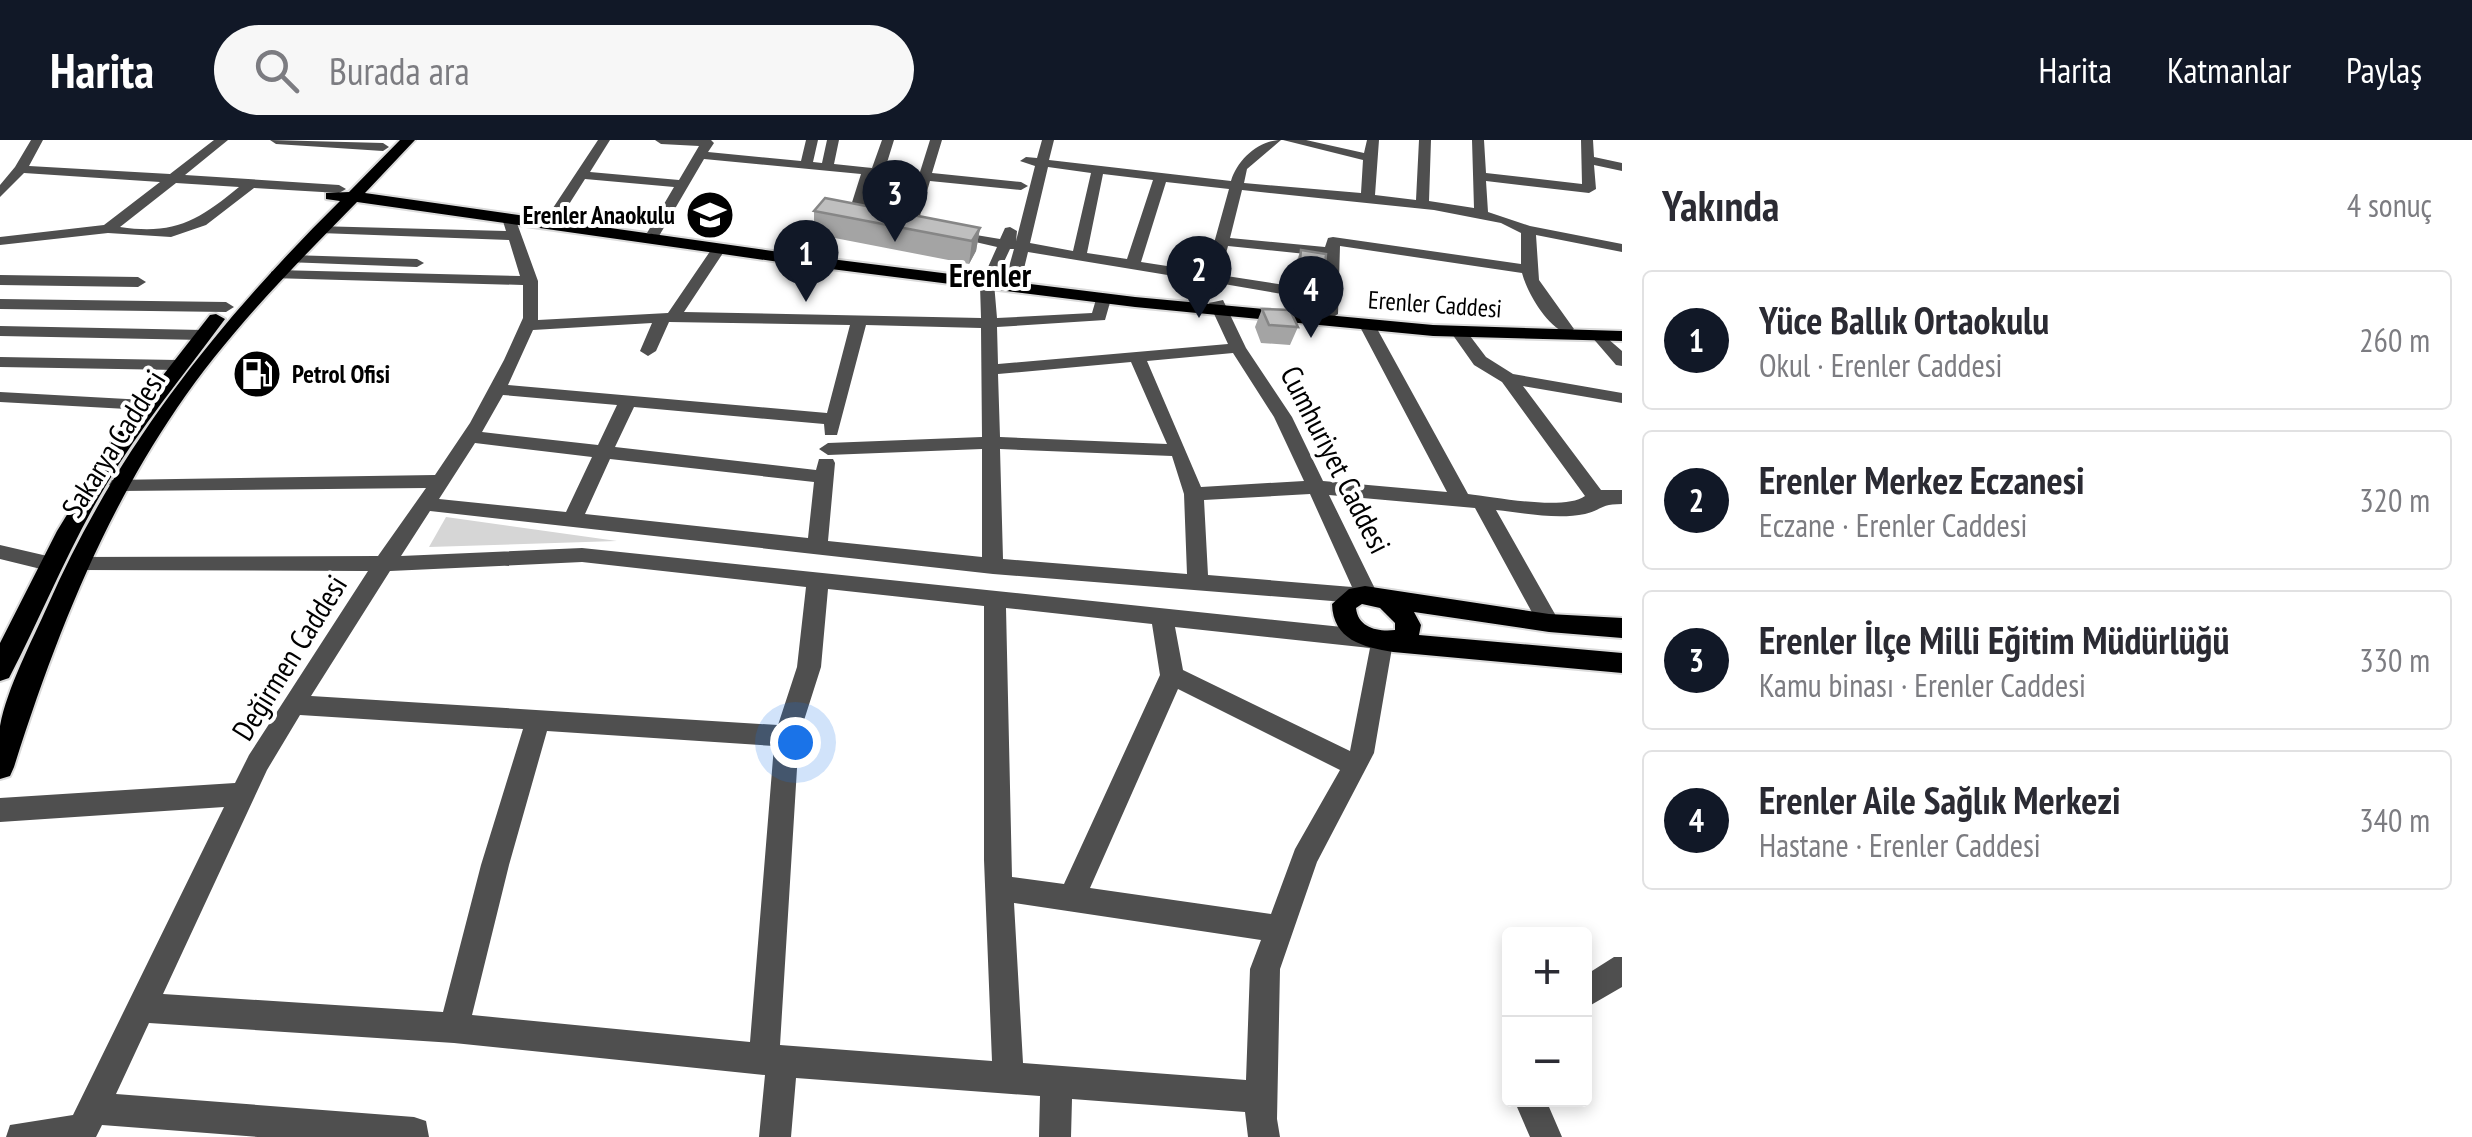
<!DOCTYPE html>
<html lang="tr">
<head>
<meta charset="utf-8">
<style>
	body { margin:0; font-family:"PT Sans Narrow",sans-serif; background:#f7f7f7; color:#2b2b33 }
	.controls { position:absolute; right:30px; bottom:30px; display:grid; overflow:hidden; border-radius:10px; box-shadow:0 5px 15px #0003 }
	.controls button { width:90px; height:90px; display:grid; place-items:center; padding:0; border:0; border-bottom:2px solid #e1e1e2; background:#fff; color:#2b2b33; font:50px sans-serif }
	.you { position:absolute; left:795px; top:602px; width:35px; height:35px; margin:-25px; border:8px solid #fff; border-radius:50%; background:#1a73e8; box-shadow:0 0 0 15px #1a73e833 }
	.badge { display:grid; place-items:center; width:65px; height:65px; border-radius:50%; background:#111827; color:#fff; font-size:32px; font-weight:700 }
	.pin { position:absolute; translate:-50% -82px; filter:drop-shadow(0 2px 5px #0008) }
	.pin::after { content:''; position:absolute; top:52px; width:35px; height:30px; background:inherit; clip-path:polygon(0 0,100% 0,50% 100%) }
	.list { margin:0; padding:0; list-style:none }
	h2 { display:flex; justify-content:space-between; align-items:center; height:130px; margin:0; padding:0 40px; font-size:42px }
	h2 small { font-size:32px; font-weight:400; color:#7c7c81 }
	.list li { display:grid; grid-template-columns:65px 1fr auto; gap:30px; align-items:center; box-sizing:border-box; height:140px; margin:0 20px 20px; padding:0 20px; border:2px solid #e1e1e2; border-radius:10px }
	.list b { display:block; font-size:38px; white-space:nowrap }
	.list p { margin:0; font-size:32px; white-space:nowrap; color:#7c7c81 }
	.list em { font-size:32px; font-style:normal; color:#7c7c81 }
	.icon { flex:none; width:55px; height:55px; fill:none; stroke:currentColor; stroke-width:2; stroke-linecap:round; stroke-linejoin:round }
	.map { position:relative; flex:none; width:1622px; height:997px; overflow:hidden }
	header { display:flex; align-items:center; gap:60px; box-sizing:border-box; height:140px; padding:0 50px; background:#111827; color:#fff }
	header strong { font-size:48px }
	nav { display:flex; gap:55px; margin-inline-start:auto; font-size:35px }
	.search { width:700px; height:90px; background:#f7f7f7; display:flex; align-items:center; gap:25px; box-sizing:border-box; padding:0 35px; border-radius:55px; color:#7c7c81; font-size:38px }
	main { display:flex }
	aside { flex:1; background:#fff }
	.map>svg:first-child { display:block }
	.green { fill:#d6d6d6 }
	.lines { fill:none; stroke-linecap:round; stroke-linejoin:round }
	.major-casing { stroke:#dbdbdb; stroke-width:4 }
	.minor { fill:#4f4f4f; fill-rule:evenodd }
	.major { fill:#000; fill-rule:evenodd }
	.wall { fill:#a4a4a4 }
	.shaded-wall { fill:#868686 }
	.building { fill:#bfbfbf; stroke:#868686; stroke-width:2.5 }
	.labels { text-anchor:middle; stroke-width:8; stroke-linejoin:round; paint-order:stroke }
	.far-poi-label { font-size:25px; font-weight:bold; fill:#000; stroke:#fff; text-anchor:end }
	.far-street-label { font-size:25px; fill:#000; stroke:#fff }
	.street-label { font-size:30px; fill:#000; stroke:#fff }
	.far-district-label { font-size:32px; font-weight:bold; fill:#000; stroke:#fff }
</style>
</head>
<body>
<header>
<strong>Harita</strong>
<div class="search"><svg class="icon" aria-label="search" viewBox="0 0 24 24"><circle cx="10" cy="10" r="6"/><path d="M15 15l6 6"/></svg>Burada ara</div>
<nav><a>Harita</a><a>Katmanlar</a><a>Paylaş</a></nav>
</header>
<main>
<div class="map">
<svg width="1622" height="997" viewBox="0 0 1622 997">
	<rect width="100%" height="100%" fill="#fff"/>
	<!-- green -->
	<path class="green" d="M446,377L617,401L429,407Z"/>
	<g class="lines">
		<!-- major casing -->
		<g class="major-casing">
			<path id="major" d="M400,0H415L365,53L807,116L1135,157L1433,185L1622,191V201L1433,196L1135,167L807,126L357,62C293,127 228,193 177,268C102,378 54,501 14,627L10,636L0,639C0,622 0,602 0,586C7,548 32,501 48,465C117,308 219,181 340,61L326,59V53L349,52Z
				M216,174L225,179C184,235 140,287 105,347C68,409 42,475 9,538L0,541V503L57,391L114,298L210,175Z
				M1365,446L1549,474L1622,478V498L1549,492L1414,472L1421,485L1419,495L1622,513V533L1393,512C1363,507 1333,500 1332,464L1349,449ZM1362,464L1380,468L1395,483V490C1378,492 1358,488 1356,468Z"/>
		</g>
		<!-- minor -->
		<path class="minor" d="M31,0H43L29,26L170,34L214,0H228L185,35L339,45L346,49L339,53L254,48L206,85L171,97L108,93L0,105V97L104,85L160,42L24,33L0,57V45L15,27ZM176,43L239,47C198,81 174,95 120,87Z
			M270,0L383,3L389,7L383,11L276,4Z
			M598,0H610L590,32L679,40L699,6L661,4L655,0H711L714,3L708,12L801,21L806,0H818L813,22L822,23L827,0H839L834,24L872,28L882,0H894L885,29L920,32L930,0H942L932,33L1021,42L1028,46L1021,50L930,41L917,86L910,90L903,86L917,40L874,36L863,72L881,76V82L848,75L861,34L704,19L659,96L647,93L674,47L585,39L559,80H549L547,77Z
			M1042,0H1054L1049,20L1231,41C1237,20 1259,0 1281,0L1247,29L1244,43L1361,53L1363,20L1283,0H1306L1364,13L1367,0H1379L1375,55L1416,60L1419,0H1431L1429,61L1474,68L1472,0H1484L1486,33L1582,44L1581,0H1593L1594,17L1622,23V31L1594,25L1596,49L1589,53L1486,41L1488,72L1530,86L1622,104V112L1536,95L1539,140L1574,189L1566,194C1546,184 1528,155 1522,133L1340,106L1338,174L1330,179L1322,174L1323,161L1218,143L1213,156L1208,158L1200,153L1204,141L1028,112L1021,141L1013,146L1005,141L1014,109H1010L994,143L997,178L1092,173L1097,156L1111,159L1105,180L997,187L998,224L1228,204L1209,163L1223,160L1246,208L1292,277L1323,341L1447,352L1359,185L1361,182L1375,185L1468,354C1495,357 1564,371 1585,356L1502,242L1474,225L1450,191L1452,188H1464L1486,217L1513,234L1622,253V263L1523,246L1601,350H1622V364C1600,364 1602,370 1585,374C1557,380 1524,373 1496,370L1560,483L1557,489H1541L1475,368L1329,355L1378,455L1375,461L1357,463L993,434L430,371L401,416L582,408L1371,490L1390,496L1393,502L1374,613L1317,722L1280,829L1277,979L1280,997H1248L1245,972L1072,959L1071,997H1039L1040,956L796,938L791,997H759L765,935L454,903L149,883L116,954L414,977L426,981L429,997H258L102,985L96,997H6L10,985L73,975L224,667L0,682V658L235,643L249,615L368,431L79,430L72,427L69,422L72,417L378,416L426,348L119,351L109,345L112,340L435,335L470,283L504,220L523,178V145L271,138V132L276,130L520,136L509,100L320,93L315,92V86L506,91L502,78L514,75L538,141V180L668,173L713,107L718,106L725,110L684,172L981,178L980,145L997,107L945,95L952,91L1000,99L1005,88L1010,87L1017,91L1016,101L1035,26L1020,21L1026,17L1037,18ZM1048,27L1091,33L1073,111L1030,103ZM1103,34L1153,40L1127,119L1087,113ZM1166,42L1229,49L1206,132L1141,122ZM1242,50L1434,70L1501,83L1521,93V124L1333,97L1328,98L1325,107L1230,98ZM1228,106L1325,116L1323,151L1220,135ZM669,182L850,185L827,273L508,245L533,190L652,183L640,211L648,216L656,211ZM866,185L981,188L982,297L828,303L819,309L828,315L982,309V417L828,401L835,323L833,319H819L816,330L615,307L634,267L824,284L825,295H837ZM1233,213L1274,277L1304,341L1201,347L1147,221ZM1131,222L1167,304L1000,297L998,234ZM503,255L617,265L598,305L482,292ZM475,303L592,317L566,372L439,359ZM1000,309L1172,316L1184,354L1187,434L1003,419ZM610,319L814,342L808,398L585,374ZM1310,354L1352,447L1208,435L1204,360ZM582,422L806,447L797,527L778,585L311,556L390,431ZM828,449L984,466V720L992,921L780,905L799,596L821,527ZM1006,468L1152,484L1160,535L1064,744L1012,737ZM1175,487L1370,508L1350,611L1183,530ZM1178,549L1340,630L1295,709L1271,774L1090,748ZM300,575L523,589L481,725L443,872L163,854L267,630ZM547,591L774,606L750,902L472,875L509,725ZM1014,763L1261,800L1250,829L1246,940L1023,923Z
			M291,115L417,119L424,123L417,127L286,122L284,119Z
			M0,135L138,137L146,142L138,147L0,145Z
			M0,159L226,162L234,167L226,172L0,169Z
			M0,186L203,190L211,195L203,200L0,196Z
			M1599,191L1622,211V226L1616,225L1591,196Z
			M0,217L177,220L185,225L177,230L0,227Z
			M0,252L145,260L154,265L145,270L0,262Z
			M0,405L56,418L59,423L49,431L0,419Z
			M1614,817H1622V847L1584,869V836Z
			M1514,960H1546L1562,997H1530Z"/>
		<!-- major -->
		<use href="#major" class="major"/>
	</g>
	<!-- wall -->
	<path class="wall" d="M814,71L980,88L976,111L969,124L814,94Z
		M1301,110L1324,135L1318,146L1293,143L1296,122Z
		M1262,169L1298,187L1290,205L1261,203L1255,187Z"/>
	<!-- shaded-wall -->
	<path class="shaded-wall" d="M980,88L976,111L969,124L972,101Z"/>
	<!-- building -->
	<path class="building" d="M825,58L980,88L972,101L814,71Z
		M1301,110L1326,114L1324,135L1299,131Z
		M1262,169L1290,170L1298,187L1269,185Z"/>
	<!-- icons -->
	<defs>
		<g id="school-disc" transform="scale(2.5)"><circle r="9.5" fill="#000" stroke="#fff"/><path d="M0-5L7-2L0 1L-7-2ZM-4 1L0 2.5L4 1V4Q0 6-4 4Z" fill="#fff"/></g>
		<g id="fuel-disc" transform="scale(2.5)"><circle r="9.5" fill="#000" stroke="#fff"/><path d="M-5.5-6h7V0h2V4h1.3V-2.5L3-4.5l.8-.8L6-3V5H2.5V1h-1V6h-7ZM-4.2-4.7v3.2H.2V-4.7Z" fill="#fff"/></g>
	</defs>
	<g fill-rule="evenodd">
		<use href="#school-disc" x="710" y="75"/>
		<use href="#fuel-disc" x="257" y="234"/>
	</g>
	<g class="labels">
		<!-- far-poi labels -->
		<g class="far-poi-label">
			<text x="675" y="84">Erenler Anaokulu</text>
			<text x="292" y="243" text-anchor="start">Petrol Ofisi</text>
		</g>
		<!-- far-street labels -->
		<g class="far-street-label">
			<text transform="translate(1435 164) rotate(4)" y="9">Erenler Caddesi</text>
		</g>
		<!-- street labels -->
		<g class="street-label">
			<text transform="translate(114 304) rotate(-58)" y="10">Sakarya Caddesi</text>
			<text transform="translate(1335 320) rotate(63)" y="10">Cumhuriyet Caddesi</text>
			<text transform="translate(290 518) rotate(-58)" y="10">Değirmen Caddesi</text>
		</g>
		<!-- far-district labels -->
		<g class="far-district-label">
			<text x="990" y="147">Erenler</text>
		</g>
	</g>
</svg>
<div class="controls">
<button>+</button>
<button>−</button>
</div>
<div class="you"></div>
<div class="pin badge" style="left:806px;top:162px">1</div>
<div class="pin badge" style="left:1199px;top:178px">2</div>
<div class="pin badge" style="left:895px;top:102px">3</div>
<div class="pin badge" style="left:1311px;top:198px">4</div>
</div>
<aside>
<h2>Yakında<small>4 sonuç</small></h2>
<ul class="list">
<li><span class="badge">1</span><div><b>Yüce Ballık Ortaokulu</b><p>Okul · Erenler Caddesi</p></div><em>260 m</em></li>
<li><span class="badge">2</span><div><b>Erenler Merkez Eczanesi</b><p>Eczane · Erenler Caddesi</p></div><em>320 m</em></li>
<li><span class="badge">3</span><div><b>Erenler İlçe Milli Eğitim Müdürlüğü</b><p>Kamu binası · Erenler Caddesi</p></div><em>330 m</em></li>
<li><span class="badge">4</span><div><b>Erenler Aile Sağlık Merkezi</b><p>Hastane · Erenler Caddesi</p></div><em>340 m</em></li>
</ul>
</aside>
</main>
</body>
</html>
